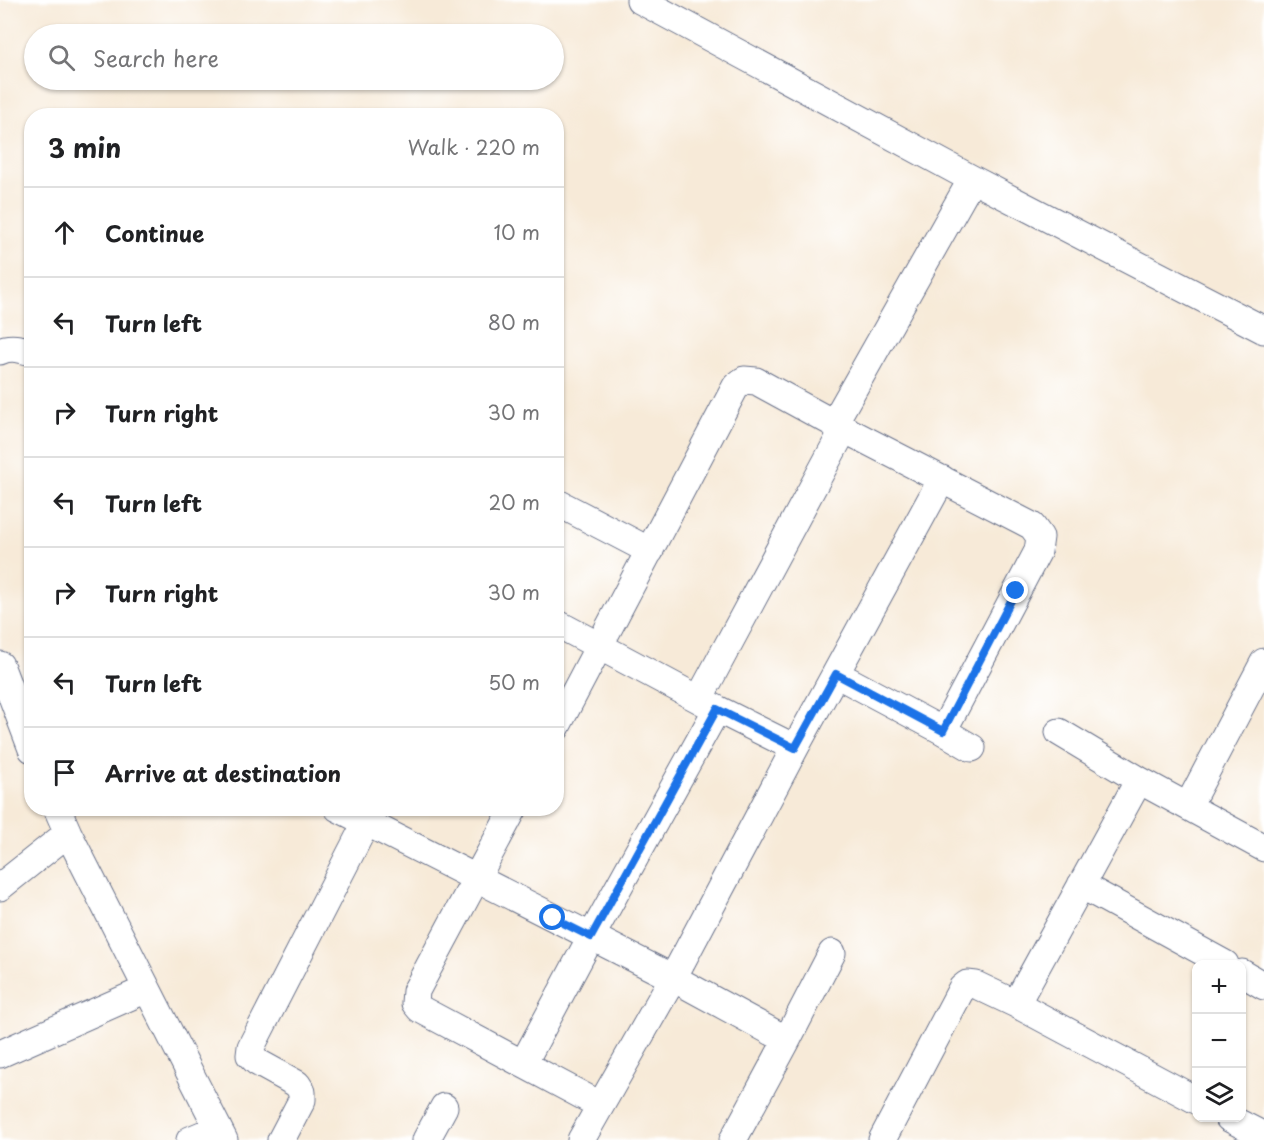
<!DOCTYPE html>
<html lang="en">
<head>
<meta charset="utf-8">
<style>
	body { margin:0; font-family:"Playpen Sans",sans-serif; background:#f6f6f6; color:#202124 }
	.controls { position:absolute; right:18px; bottom:18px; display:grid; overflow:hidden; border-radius:12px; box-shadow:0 2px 4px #0004 }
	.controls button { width:54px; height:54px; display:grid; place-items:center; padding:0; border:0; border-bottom:2px solid #e0e0e0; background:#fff; color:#202124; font:30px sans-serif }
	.stop { position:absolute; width:18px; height:18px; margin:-14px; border:4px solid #1a73e8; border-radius:50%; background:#fff }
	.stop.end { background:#1a73e8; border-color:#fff; box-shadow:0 2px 6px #0008 }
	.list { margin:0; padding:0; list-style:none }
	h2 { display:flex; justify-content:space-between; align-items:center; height:78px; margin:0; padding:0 24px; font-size:26px }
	h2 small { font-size:20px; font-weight:400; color:#757577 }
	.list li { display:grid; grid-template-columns:39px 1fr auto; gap:18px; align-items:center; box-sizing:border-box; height:90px; padding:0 24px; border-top:2px solid #e0e0e0 }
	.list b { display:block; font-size:22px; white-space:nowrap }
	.list em { font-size:20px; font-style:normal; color:#757577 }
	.icon { flex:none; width:33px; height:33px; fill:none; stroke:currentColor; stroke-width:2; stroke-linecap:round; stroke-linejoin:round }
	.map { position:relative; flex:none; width:1264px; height:1140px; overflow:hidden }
	.search { position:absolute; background:#fff; box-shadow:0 2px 4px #0004; left:24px; top:24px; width:540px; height:66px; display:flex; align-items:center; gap:15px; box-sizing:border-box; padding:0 21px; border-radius:33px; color:#757577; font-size:22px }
	.panel { position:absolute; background:#fff; box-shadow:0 2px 4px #0004; left:24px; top:108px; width:540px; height:708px; border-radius:24px }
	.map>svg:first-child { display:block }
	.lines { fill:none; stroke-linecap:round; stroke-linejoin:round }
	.street-casing { stroke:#687089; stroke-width:29 }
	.street { stroke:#fff; stroke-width:27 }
	.route { stroke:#1a73e8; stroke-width:8 }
</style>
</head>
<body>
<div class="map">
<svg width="1264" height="1140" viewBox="0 0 1264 1140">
	<rect width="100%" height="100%" fill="#fff"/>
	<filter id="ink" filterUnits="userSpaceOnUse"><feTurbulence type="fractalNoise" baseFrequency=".0167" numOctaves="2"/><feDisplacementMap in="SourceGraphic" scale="12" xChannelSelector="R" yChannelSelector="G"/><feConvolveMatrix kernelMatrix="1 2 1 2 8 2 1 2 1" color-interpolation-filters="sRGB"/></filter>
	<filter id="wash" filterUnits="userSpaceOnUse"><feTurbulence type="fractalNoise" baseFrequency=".008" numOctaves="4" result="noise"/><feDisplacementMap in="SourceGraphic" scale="24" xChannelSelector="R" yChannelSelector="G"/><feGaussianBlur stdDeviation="1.35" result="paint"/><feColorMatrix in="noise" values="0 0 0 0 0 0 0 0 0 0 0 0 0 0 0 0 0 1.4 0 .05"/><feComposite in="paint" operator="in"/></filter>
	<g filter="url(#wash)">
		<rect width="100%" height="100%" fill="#f7ead8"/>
	</g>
	<g filter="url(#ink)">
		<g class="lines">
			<!-- street casing -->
			<g class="street-casing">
				<path id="street" d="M640,0L972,179L1264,330
					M0,351C10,346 21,349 32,352
					M834,423L972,179
					M556,502L650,551
					M556,623L717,709L795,748
					M0,665L32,749
					M836,674L943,731L972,748
					M699,699L844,429
					M556,728L736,386L744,380L756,381L844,429L1032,526L1040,537L1038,551L943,731
					M1059,732L1139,780L1264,848
					M1188,806L1264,662
					M57,808L68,833L224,1140
					M338,808L673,978L787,1040
					M514,808L416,991L415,1003L420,1009L600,1105
					M1081,885L1225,964
					M0,887L68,833
					M1242,973L1264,986
					M1016,1004L1139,780
					M0,1054L147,989
					M523,1064L591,937L717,709
					M1229,1118L1264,1136
					M190,1140L218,1128
					M281,1140L302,1100V1092L297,1084L257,1062L250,1055L251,1047L366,823
					M426,1140L444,1107
					M581,1140L673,978L795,748L942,479
					M733,1140L787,1040L832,953
					M882,1140L962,988L967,984L976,985L1016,1004L1196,1100"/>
			</g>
			<!-- street -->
			<use href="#street" class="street"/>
		</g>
	</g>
	<g class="lines" filter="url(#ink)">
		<!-- route -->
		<path class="route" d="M553,918L591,937L717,709L795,748L836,674L943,731L1016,591"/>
	</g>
</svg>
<div class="controls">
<button>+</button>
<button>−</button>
<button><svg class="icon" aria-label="layers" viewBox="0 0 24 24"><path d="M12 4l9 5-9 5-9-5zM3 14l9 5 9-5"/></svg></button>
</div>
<div class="stop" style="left:553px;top:918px"></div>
<div class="stop end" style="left:1016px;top:591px"></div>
<div class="search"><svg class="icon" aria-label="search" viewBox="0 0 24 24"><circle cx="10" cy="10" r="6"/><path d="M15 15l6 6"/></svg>Search here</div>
<section class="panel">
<h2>3 min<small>Walk · 220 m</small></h2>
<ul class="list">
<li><svg class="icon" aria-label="ahead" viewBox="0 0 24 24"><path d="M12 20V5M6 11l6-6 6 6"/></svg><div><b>Continue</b></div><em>10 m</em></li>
<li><svg class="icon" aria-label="left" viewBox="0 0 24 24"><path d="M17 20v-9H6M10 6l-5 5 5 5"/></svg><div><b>Turn left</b></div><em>80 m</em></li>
<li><svg class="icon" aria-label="right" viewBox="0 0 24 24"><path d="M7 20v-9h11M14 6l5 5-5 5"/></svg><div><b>Turn right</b></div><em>30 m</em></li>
<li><svg class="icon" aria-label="left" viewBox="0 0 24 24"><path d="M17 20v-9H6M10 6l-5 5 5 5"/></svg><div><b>Turn left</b></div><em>20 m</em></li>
<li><svg class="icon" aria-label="right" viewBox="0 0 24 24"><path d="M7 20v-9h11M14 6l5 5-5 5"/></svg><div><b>Turn right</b></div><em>30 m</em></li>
<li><svg class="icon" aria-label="left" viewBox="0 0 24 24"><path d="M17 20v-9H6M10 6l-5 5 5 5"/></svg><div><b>Turn left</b></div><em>50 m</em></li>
<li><svg class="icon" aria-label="arrive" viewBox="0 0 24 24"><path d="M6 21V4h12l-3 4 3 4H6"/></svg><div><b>Arrive at destination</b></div></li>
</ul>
</section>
</div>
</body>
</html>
